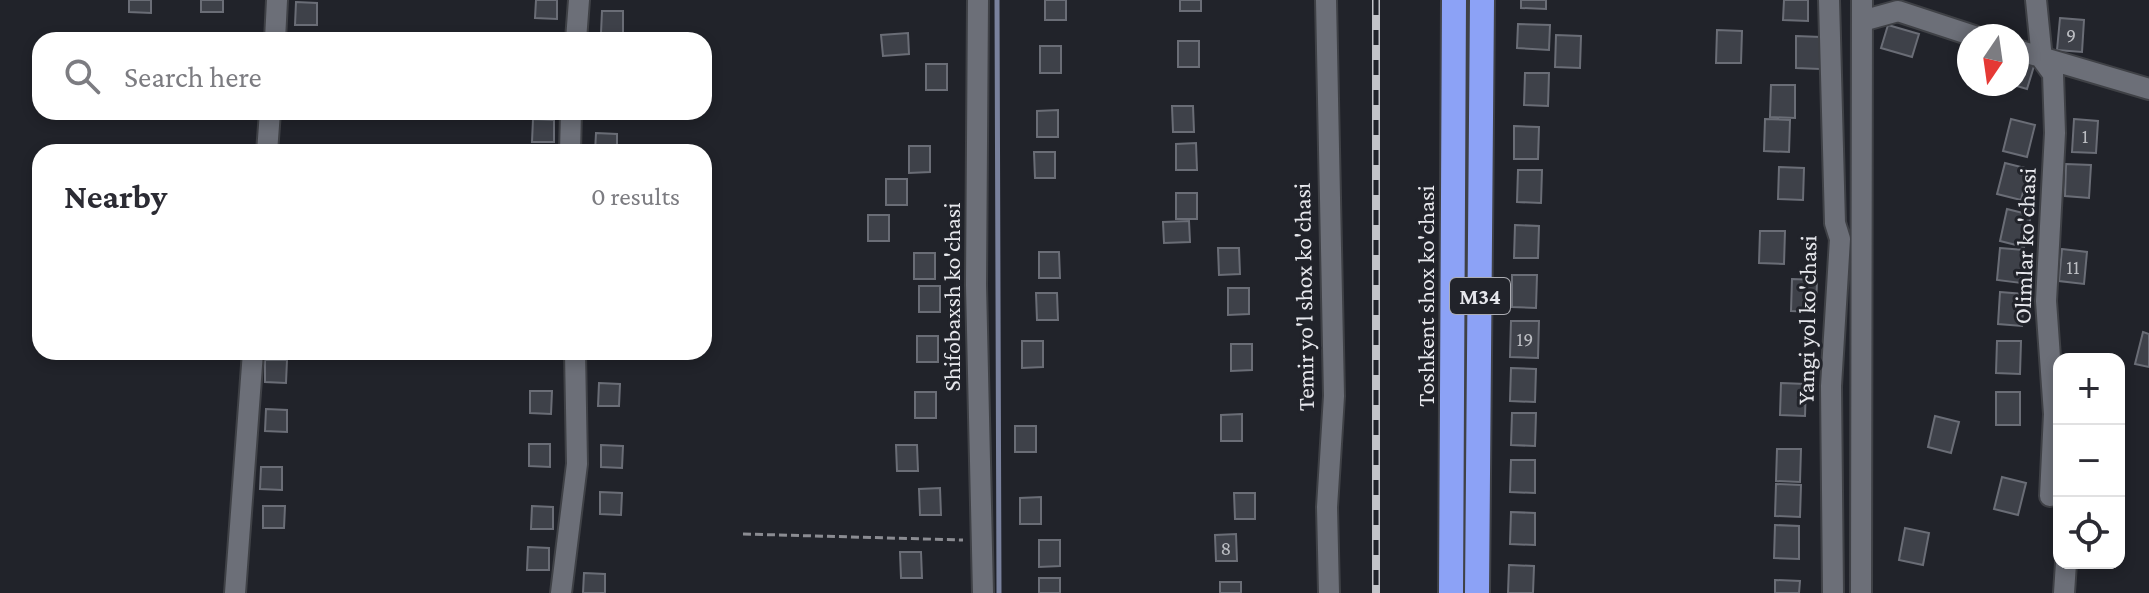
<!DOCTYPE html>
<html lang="en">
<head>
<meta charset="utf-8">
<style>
	body { margin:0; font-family:"Crimson Pro",serif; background:#f7f7f7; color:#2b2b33 }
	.controls { position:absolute; right:24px; bottom:24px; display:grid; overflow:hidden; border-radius:16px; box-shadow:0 4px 12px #0003 }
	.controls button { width:72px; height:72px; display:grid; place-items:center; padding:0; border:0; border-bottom:2px solid #e1e1e2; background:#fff; color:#2b2b33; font:40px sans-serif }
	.compass { position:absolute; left:1957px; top:24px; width:72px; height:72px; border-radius:50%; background:#fff; box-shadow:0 4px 12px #0003; rotate:193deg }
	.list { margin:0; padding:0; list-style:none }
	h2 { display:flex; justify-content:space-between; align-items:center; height:104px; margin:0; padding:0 32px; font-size:34px }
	h2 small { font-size:26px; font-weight:400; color:#7c7c81 }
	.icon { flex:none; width:44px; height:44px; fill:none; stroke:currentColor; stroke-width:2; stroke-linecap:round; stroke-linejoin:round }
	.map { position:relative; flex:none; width:2149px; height:593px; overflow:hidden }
	.search { position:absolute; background:#fff; box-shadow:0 4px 12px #0003; left:32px; top:32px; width:680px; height:88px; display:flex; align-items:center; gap:20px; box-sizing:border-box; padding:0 28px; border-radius:24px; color:#7c7c81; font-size:30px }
	.panel { position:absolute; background:#fff; box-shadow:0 4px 12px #0003; left:32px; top:144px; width:680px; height:216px; border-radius:24px }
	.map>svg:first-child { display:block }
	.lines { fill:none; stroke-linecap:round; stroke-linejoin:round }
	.stream { stroke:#79819d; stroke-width:5 }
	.building { fill:#3e4149; stroke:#6a6d76; stroke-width:2 }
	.minor-casing { stroke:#3f4146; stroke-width:24 }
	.highway-casing { stroke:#3f4146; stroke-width:28 }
	.path { stroke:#8b8c92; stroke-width:3; stroke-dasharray:8 4; stroke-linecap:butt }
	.minor { stroke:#6c6f78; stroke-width:20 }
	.highway { stroke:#8ca2f6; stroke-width:24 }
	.rail-casing { stroke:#c2c3c8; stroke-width:8 }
	.rail { stroke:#21232a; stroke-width:5; stroke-dasharray:15; stroke-linecap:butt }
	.labels { text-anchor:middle; stroke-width:6; stroke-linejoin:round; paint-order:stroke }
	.number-label { font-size:20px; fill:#bcbec3 }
	.shield { fill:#21232a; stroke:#abacb2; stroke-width:2 }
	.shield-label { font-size:22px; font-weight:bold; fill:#e6e7ec }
	.street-label { font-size:24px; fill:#e6e7ec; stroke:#21232a }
</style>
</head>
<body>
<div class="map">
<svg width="2149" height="593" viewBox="0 0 2149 593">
	<rect width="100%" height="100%" fill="#21232a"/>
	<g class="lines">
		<!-- stream -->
		<path class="stream" d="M997,0L999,593"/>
	</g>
	<!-- building -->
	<path class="building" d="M129,0H151V13L129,12Z
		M201,0H223V12H201Z
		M536,0H557V19L535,18Z
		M1045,0H1066V20H1045Z
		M1180,0H1201V11H1180Z
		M1521,0H1546V9L1521,8Z
		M1784,0H1808V21L1783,20Z
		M296,2L317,3V25H295Z
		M602,11H623V34L601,33Z
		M2060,18L2084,20L2082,52L2057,50Z
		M1518,24L1550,25L1549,50L1517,48Z
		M1888,25L1919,34L1912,57L1881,48Z
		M1717,30L1742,31L1741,63H1716Z
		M908,33L909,54L883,56L881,35Z
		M1556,35L1581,36L1580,68L1555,67Z
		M1796,36L1821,37L1820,69L1796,68Z
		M1178,41H1199V67H1178Z
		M1040,46H1061V73H1040Z
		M2017,61L2034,66L2027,89L2010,84H2017Z
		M926,64H947V90H926Z
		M1525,73H1549L1548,106L1524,105Z
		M1771,85H1795V118L1770,117Z
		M1172,106H1193L1194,132H1173Z
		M1058,110V137H1037V111Z
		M290,112H312V117L290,116Z
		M533,119L554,120V142H532Z
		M1765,119L1790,120L1789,152L1764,151Z
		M2011,119L2035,125L2027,157L2003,151Z
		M2074,119L2098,121L2096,153L2072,152Z
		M1514,126L1539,127L1538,159H1514Z
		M596,133L617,134V152H595Z
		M1196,143L1197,170H1176V144Z
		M909,146H930V172L909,173Z
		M1034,152H1055V178H1035Z
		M2005,163L2029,169L2021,200L1997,194Z
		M2066,164L2091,165L2089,198L2065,196Z
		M1779,167L1804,168L1803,200L1778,199Z
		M1518,170H1542L1541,203L1517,202Z
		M886,179H907V205H886Z
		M1176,193H1197V219H1176Z
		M2007,209L2031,215L2024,247L2000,241Z
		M868,215H889V241H868Z
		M1189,221L1190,242L1164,243L1163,222Z
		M1515,225L1539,226L1538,258H1514Z
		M1760,231H1785L1784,264L1759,263Z
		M1218,248H1239L1240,274L1219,275Z
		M2000,248L2024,250L2021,283L1997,280Z
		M2062,249L2087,252L2084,284L2059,281Z
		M1039,252H1059L1060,278H1039Z
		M914,253H935V279H914Z
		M1512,275H1537L1536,308L1512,307Z
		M1792,279L1817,280L1816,312L1791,311Z
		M919,286H940V312H919Z
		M1228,288H1249V314L1228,315Z
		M2000,292L2024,294L2022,326L1998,324Z
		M1036,293H1057L1058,320H1037Z
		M1511,321H1539L1538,358L1510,357Z
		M2143,332L2149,334V367L2135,364Z
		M917,336H938V362H917Z
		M1022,341H1043V367L1022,368Z
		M1997,341H2021L2020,374L1996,373Z
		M1231,344H1252V370L1231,371Z
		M265,360H287L286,383L265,382Z
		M1511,368L1536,369L1535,402L1510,401Z
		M599,383L620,384L619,406H598Z
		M1781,383L1806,384L1805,416L1780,415Z
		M530,391H552L551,414L530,413Z
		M915,392H936V418H915Z
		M1996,392H2020V425H1996Z
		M266,409L287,410V432L265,431Z
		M1512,413H1536L1535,446L1511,445Z
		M1242,414V441H1221V415Z
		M1935,416L1959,422L1951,453L1928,447Z
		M1015,426H1036V452H1015Z
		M529,444H550V467L529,466Z
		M601,445L623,446L622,468L601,467Z
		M896,445H917L918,471H897Z
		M1777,449H1801L1800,482L1776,481Z
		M1511,460H1535V493L1510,492Z
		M261,467H282V490L260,489Z
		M2002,477L2026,483L2018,515L1994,509Z
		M1776,484L1801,485L1800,517L1775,516Z
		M940,488L941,515H920L919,489Z
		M600,492L622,493L621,515L600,514Z
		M1234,493H1255V519H1235Z
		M1041,497V524H1020V498Z
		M263,506H285L284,528H263Z
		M532,506L553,507V529H531Z
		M1511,512L1535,513V545L1510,544Z
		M1775,525L1799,526V559L1774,558Z
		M1905,528L1929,533L1923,565L1899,560Z
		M1236,534L1237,561H1216L1215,535Z
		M1039,540H1060V566L1039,567Z
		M528,547L549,548V570H527Z
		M900,552H921L922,578H901Z
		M1509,565L1534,566L1533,593H1508Z
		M584,573L605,574V593H583Z
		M1039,578H1060V593H1039Z
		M1775,580L1800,581L1799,593H1775Z
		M1220,582H1241V593H1220Z"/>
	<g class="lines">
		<!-- minor casing -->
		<g class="minor-casing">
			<path id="minor" d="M978,0L976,285L983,593
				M1326,0L1334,396L1327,507L1329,593
				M1829,0L1835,223L1840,239L1831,386L1833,593
				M2036,0L2042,59L2053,74L2055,133L2046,301L2054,414L2050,496
				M1862,21L1898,11L1974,36
				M275,40L277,0
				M576,40L579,0
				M2017,50L2149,89
				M267,152L270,112
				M570,152L571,112
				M235,593L253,352
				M561,593L577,464L575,352
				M1861,593L1862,0
				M2064,593L2066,563"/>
		</g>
		<!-- highway casing -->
		<g class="highway-casing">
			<path id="highway" d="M1451,593L1454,0
				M1477,593L1482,0"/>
		</g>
		<!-- path -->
		<path class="path" d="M743,534L963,540"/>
		<!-- minor -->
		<use href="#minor" class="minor"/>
		<!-- highway -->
		<use href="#highway" class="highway"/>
		<!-- rail casing -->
		<g class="rail-casing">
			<path id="rail" d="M1376,0V593"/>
		</g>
		<!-- rail -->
		<use href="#rail" class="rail"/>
	</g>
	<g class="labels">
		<!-- number labels -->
		<g class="number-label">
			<text x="2071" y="42">9</text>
			<text x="2085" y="143">1</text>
			<text x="2073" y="274">11</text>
			<text x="1525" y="346">19</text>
			<text x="1226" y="555">8</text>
		</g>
		<!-- shield labels -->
		<rect class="shield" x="1450" y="278" width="60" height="36" rx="6"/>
		<g class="shield-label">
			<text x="1480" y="304">M34</text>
		</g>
		<!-- street labels -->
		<g class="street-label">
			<text transform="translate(2025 246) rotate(-88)" y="8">Olimlar ko'chasi</text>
			<text transform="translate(1426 296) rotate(-90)" y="8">Toshkent shox ko'chasi</text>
			<text transform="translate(952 297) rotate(-90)" y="8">Shifobaxsh ko'chasi</text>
			<text transform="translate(1304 297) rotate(-91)" y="8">Temir yo'l shox ko'chasi</text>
			<text transform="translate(1807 320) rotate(-89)" y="8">Yangi yol ko'chasi</text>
		</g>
	</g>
</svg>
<div class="controls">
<button>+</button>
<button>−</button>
<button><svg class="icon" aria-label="locate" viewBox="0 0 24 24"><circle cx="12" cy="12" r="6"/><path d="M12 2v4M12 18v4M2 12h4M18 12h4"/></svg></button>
</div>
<svg class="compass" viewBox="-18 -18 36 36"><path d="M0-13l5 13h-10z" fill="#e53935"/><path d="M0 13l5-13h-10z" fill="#7c7c81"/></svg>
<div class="search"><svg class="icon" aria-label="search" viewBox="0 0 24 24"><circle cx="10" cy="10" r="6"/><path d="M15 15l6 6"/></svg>Search here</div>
<section class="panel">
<h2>Nearby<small>0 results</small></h2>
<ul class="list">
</ul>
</section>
</div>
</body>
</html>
